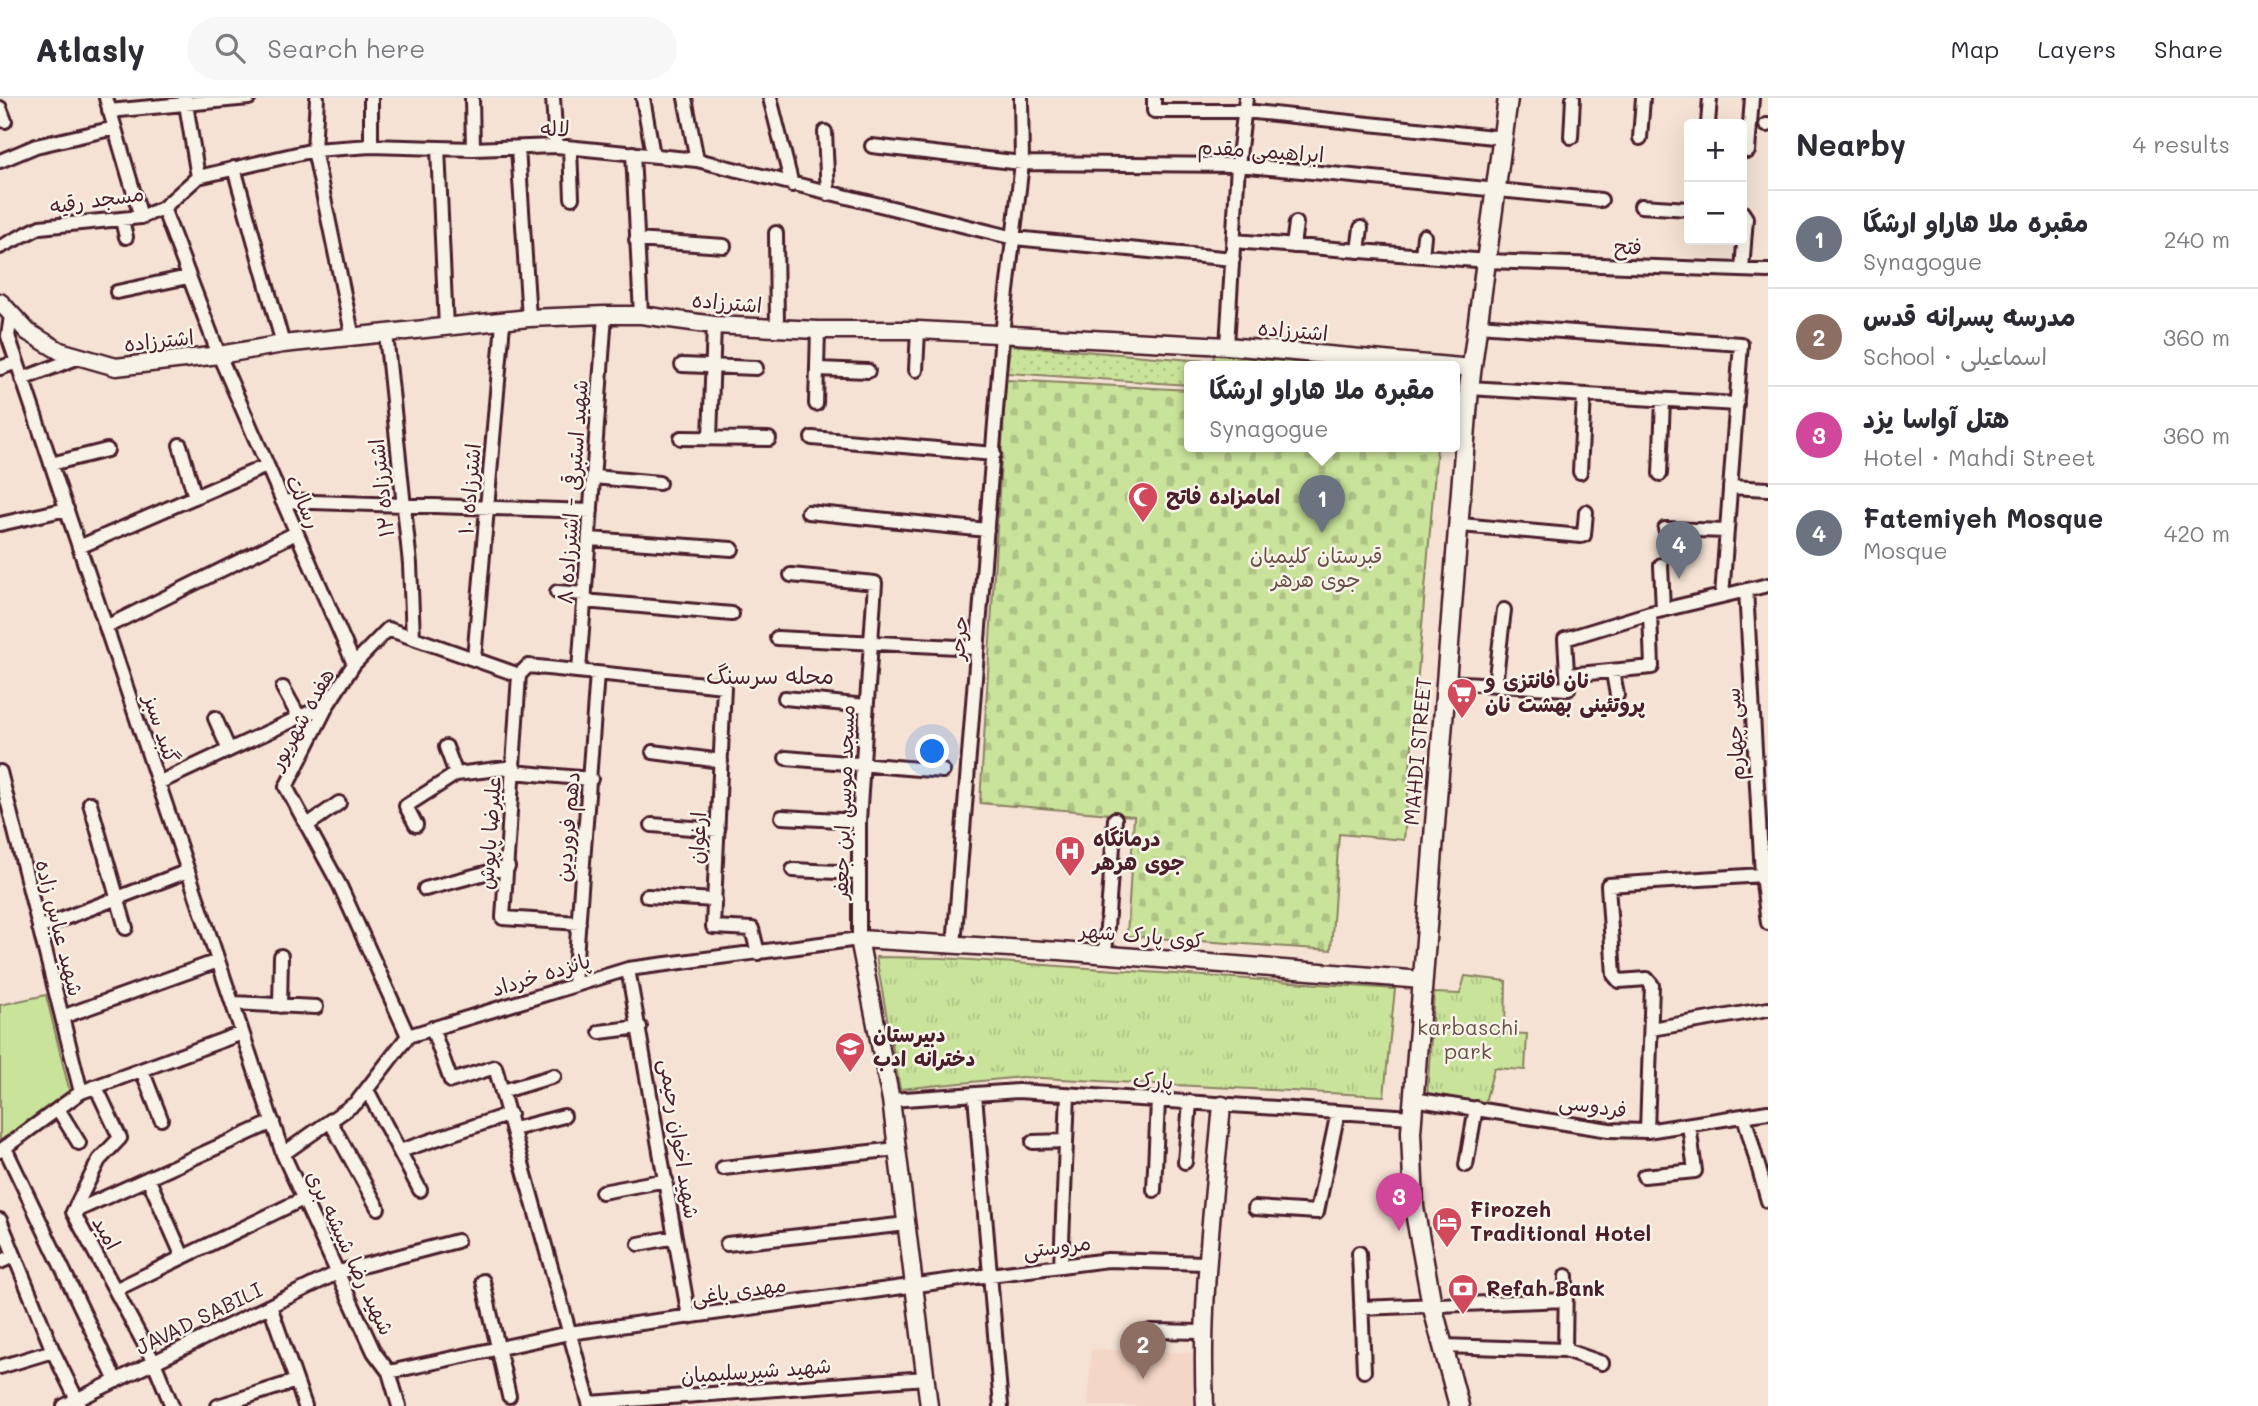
<!DOCTYPE html>
<html lang="en">
<head>
<meta charset="utf-8">
<style>
	body { margin:0; font-family:Mali,"Playpen Sans Arabic",sans-serif; background:#f7f7f7; color:#2b2b33 }
	.controls { position:absolute; right:21px; top:21px; display:grid; overflow:hidden; border-radius:7px; box-shadow:0 7px 28px #0002 }
	.controls button { width:63px; height:63px; display:grid; place-items:center; padding:0; border:0; border-bottom:2px solid #e1e1e2; background:#fff; color:#2b2b33; font:35px sans-serif }
	.you { position:absolute; left:933px; top:654px; width:24px; height:24px; margin:-18px; border:5px solid #fff; border-radius:50%; background:#1a73e8; box-shadow:0 0 0 10px #1a73e833 }
	.badge { display:grid; place-items:center; width:46px; height:46px; border-radius:50%; background:#db2777; color:#fff; font-size:23px; font-weight:700 }
	.pin { position:absolute; translate:-50% -58px; filter:drop-shadow(0 2px 4px #0008) }
	.pin::after { content:''; position:absolute; top:37px; width:24px; height:21px; background:inherit; clip-path:polygon(0 0,100% 0,50% 100%) }
	.popup { position:absolute; left:1184px; top:263px; width:276px; height:91px; box-sizing:border-box; display:grid; place-content:center; border-radius:7px; background:#fff; filter:drop-shadow(0 2px 5px #0005); font-size:23px; white-space:nowrap; color:#7c7c81 }
	.popup b { font-size:26px; color:#2b2b33 }
	.popup::after { content:''; position:absolute; left:50%; top:100%; margin-left:-14px; border:14px solid transparent; border-top-color:#fff }
	.list { margin:0; padding:0; list-style:none }
	h2 { display:flex; justify-content:space-between; align-items:center; height:91px; margin:0; padding:0 28px; font-size:30px }
	h2 small { font-size:23px; font-weight:400; color:#7c7c81 }
	.list li { display:grid; grid-template-columns:46px 1fr auto; gap:21px; align-items:center; box-sizing:border-box; height:98px; padding:0 28px; border-top:2px solid #e1e1e2 }
	.list b { display:block; font-size:26px; white-space:nowrap }
	.list p { margin:0; font-size:23px; white-space:nowrap; color:#7c7c81 }
	.list em { font-size:23px; font-style:normal; color:#7c7c81 }
	.icon { flex:none; width:38px; height:38px; fill:none; stroke:currentColor; stroke-width:2; stroke-linecap:round; stroke-linejoin:round }
	.map { position:relative; flex:none; width:1768px; height:1308px; overflow:hidden }
	header { display:flex; align-items:center; gap:42px; box-sizing:border-box; height:98px; padding:0 35px; background:#fff; border-bottom:2px solid #e1e1e2 }
	header strong { font-size:33px }
	nav { display:flex; gap:38px; margin-inline-start:auto; font-size:24px }
	.search { width:490px; height:63px; background:#f7f7f7; display:flex; align-items:center; gap:18px; box-sizing:border-box; padding:0 24px; border-radius:38px; color:#7c7c81; font-size:26px }
	main { display:flex }
	aside { flex:1; background:#fff }
	.map>svg:first-child { display:block }
	.built { fill:#f4d6c6 }
	.grass { fill:url(#grass-dots); stroke:#8a8162; stroke-width:2 }
	.cemetery { fill:url(#cemetery-stones); stroke:#8a8162; stroke-width:2 }
	.park { fill:url(#park-tufts); stroke:#8a8162; stroke-width:2 }
	.garden { fill:#c9e39a; stroke:#8a8162; stroke-width:2 }
	.lines { fill:none; stroke-linecap:round; stroke-linejoin:round }
	.minor-casing { stroke:#4a1f2b; stroke-width:18 }
	.tertiary-casing { stroke:#4a1f2b; stroke-width:21 }
	.secondary-casing { stroke:#4a1f2b; stroke-width:23 }
	.minor { stroke:#f7f3e8; stroke-width:12 }
	.tertiary { stroke:#f7f3e8; stroke-width:16 }
	.secondary { stroke:#f7f3e8; stroke-width:18 }
	.labels { text-anchor:middle; stroke-width:5; stroke-linejoin:round; paint-order:stroke }
	.street-label { font-size:21px; fill:#4a1f2b; stroke:#f7f3e8 }
	.poi-label { font-size:21px; font-weight:bold; fill:#4a1f2b; stroke:#f7f3e8; text-anchor:start }
	.park-label { font-size:21px; fill:#6a5047; stroke:#f7f3e8 }
	.neighbourhood-label { font-size:23px; fill:#4a1f2b; stroke:#f7f3e8 }
</style>
</head>
<body>
<header>
<strong>Atlasly</strong>
<div class="search"><svg class="icon" aria-label="search" viewBox="0 0 24 24"><circle cx="10" cy="10" r="6"/><path d="M15 15l6 6"/></svg>Search here</div>
<nav><a>Map</a><a>Layers</a><a>Share</a></nav>
</header>
<main>
<div class="map">
<svg width="1768" height="1308" viewBox="0 0 1768 1308">
	<defs>
		<pattern id="grass-dots" width="8" height="8" patternUnits="userSpaceOnUse" patternTransform="scale(1.75)"><rect width="8" height="8" fill="#c9e39a"/><path d="M2 2h.1M6 6h.1" fill="none" stroke="#aec285" stroke-width="1.8" stroke-linecap="round"/></pattern>
		<pattern id="cemetery-stones" width="16" height="16" patternUnits="userSpaceOnUse" patternTransform="scale(1.75)"><rect width="16" height="16" fill="#c9e39a"/><path d="M2 7V4a2 2 0 0 1 4 0v3zM10 15v-3a2 2 0 0 1 4 0v3z" fill="#aec285"/></pattern>
		<pattern id="park-tufts" width="24" height="20" patternUnits="userSpaceOnUse" patternTransform="scale(1.75)"><rect width="24" height="20" fill="#c9e39a"/><path d="M3 7l-1-3M5 7V3M7 7l1-3M15 17l-1-3M17 17v-4M19 17l1-3" fill="none" stroke="#aec285"/></pattern>
	</defs>
	<rect width="100%" height="100%" fill="#f5e2d4"/>
	<filter id="ink" filterUnits="userSpaceOnUse"><feTurbulence type="fractalNoise" baseFrequency=".0143" numOctaves="2"/><feDisplacementMap in="SourceGraphic" scale="14" xChannelSelector="R" yChannelSelector="G"/><feConvolveMatrix kernelMatrix="1 2 1 2 8 2 1 2 1" color-interpolation-filters="sRGB"/></filter>
	<g filter="url(#ink)">
		<!-- built -->
		<path class="built" d="M1091,1251L1197,1255V1308H1088Z"/>
		<!-- grass -->
		<path class="grass" d="M1010,247L1204,263V269H1189V287L1007,275Z"/>
		<!-- cemetery -->
		<path class="cemetery" d="M1214,256L1355,269H1213Z
			M1006,282L1189,292V349H1437L1404,742L1339,736L1331,852L1127,838L1134,718L980,705Z"/>
		<!-- park -->
		<path class="park" d="M876,859L942,860L1395,891L1384,998L1022,979L900,991Z
			M1465,878L1506,883L1505,935L1527,936L1525,972L1494,970L1484,1008L1427,998L1434,895L1460,896Z"/>
		<!-- garden -->
		<path class="garden" d="M46,897L71,999L0,1052V907Z"/>
		<g class="lines">
			<!-- minor casing -->
			<g class="minor-casing">
				<path id="minor" d="M106,0L141,119
					M185,0L198,79
					M317,0L314,52L353,240
					M371,0V48
					M472,0L473,51
					M553,0L556,48
					M643,0L653,57
					M685,0L697,62
					M770,0L792,87
					M1154,0V13H1245L1503,40
					M0,10L5,23
					M109,13L249,0
					M1708,26L1710,0
					M1766,27H1768
					M825,34L828,96
					M1571,39L1573,0
					M1640,40L1643,0
					M872,48L1022,65L1238,67L1601,102
					M438,50L446,230
					M518,50L529,220
					M570,50L572,100
					M1748,53L1752,0
					M633,55L641,217
					M0,63L36,48L115,30
					M234,70L283,246
					M1641,108L1689,111
					M163,110L219,257L354,566
					M1742,114L1746,120L1742,172
					M122,122L126,139
					M776,135L777,230
					M636,142L724,148
					M1234,143L1488,163L1768,173
					M1293,148L1296,125
					M0,149L40,129L141,119L163,110L198,79L314,52L371,48L473,51L556,48L697,62L1014,140L1233,161
					M1358,153L1361,130
					M1422,158L1424,138
					M117,194L188,179
					M11,218L8,238L17,264L283,1056L374,1254L389,1274L399,1308
					M1478,227L1741,246L1722,498
					M386,236L410,466L413,540
					M1227,248L1238,67L1246,0
					M682,267L756,270
					M0,270L17,264
					M818,271L868,273
					M916,272L918,232
					M22,281L77,260
					M1469,290L1737,306
					M816,306L818,232
					M681,340L769,341
					M710,340L714,227
					M812,340L994,356
					M180,347L195,399
					M51,366L107,352
					M1580,374L1584,297
					M1660,376L1663,302
					M594,379L659,385
					M1730,389L1768,391
					M282,403L591,413
					M808,414L987,432
					M0,426L67,411
					M1461,427L1581,438L1584,437L1586,414
					M1665,431L1727,433
					M589,441L732,451
					M79,449L266,368
					M1661,467L1663,512
					M1746,492L1762,777L1768,825
					M557,494L585,496
					M584,503L732,516
					M106,529L296,435
					M777,540L977,550
					M474,561L503,225
					M579,573L605,217
					M1613,575L1617,597
					M519,577L528,568L724,588L713,829L752,831L758,855
					M519,577L503,820L579,825
					M1568,577L1652,569L1650,515
					M1446,584L1568,591L1565,541L1650,515L1768,487
					M1495,587L1504,512
					M283,590L299,619
					M785,600L866,608
					M215,620L229,652
					M446,649L456,676
					M653,654L721,663
					M786,660L943,673
					M0,674L81,994
					M513,674L591,681
					M158,685L328,606
					M90,705L126,830
					M782,719L859,723
					M309,726L339,705
					M416,727L406,708L456,676L514,669
					M652,727L718,732
					M793,772L859,775
					M425,791L508,769
					M647,798L715,802
					M39,830L188,773
					M954,848L1002,236L1022,65L1021,0
					M1105,856L1115,721
					M628,871L689,1219
					M574,886L597,575
					M233,905L316,909
					M280,908L281,858
					M62,919L218,863
					M432,930L451,983L495,969L590,1308
					M1651,931L1768,911
					M600,934L640,929
					M408,938L340,788L286,689L328,606L354,566L388,531L519,577
					M142,972L161,1021
					M96,989L120,1040L99,1062L73,1114L154,1264L172,1308
					M367,992L420,1092
					M503,993L554,978
					M975,997L1001,1308
					M1413,1001L1609,1032L1647,1033L1768,1014
					M891,1002L1018,993L1412,1019
					M58,1011L79,1045
					M1744,1018L1768,1103
					M330,1023L378,1110
					M514,1031L564,1018
					M1647,1033L1652,887L1647,881L1619,883L1614,877L1608,787L1762,777
					M1033,1044L1066,1043
					M5,1050L116,1283
					M0,1053L81,994L242,935
					M400,1053L510,1016
					M283,1056L357,1004L408,938L628,871L859,841V723L875,485L791,477
					M1185,1064L1190,1004
					M1466,1067L1476,1010
					M723,1070L897,1051
					M1644,1078L1695,1073L1689,1027
					M148,1080L183,1159
					M1154,1092L1158,1003
					M602,1094L666,1082
					M1255,1110L1317,1114L1338,1014
					M73,1114L273,1024
					M0,1122L53,1253L80,1308
					M639,1146L675,1139
					M727,1146L907,1126
					M1359,1155L1364,1273
					M0,1164L14,1158
					M1061,1168L1068,996
					M483,1183L509,1298
					M115,1192L303,1101
					M270,1208L305,1308
					M1361,1210L1566,1202
					M1150,1233L1202,1234
					M1443,1248L1565,1252L1602,1265
					M1565,1252L1566,1178
					M0,1269L53,1253
					M389,1274L569,1235L990,1177L1108,1162L1205,1165
					M590,1305L926,1280
					M64,1308L339,1174L457,1143
					M218,1308L296,1283"/>
			</g>
			<!-- tertiary casing -->
			<g class="tertiary-casing">
				<path id="tertiary" d="M0,204L28,234L60,253L116,269L219,257L283,246L529,220L605,217H641L714,227L818,232H918L1227,248L1472,270
					M929,1308L891,1002L859,841L1060,853L1422,882
					M1205,1308C1200,1206 1213,1108 1222,1007"/>
			</g>
			<!-- secondary casing -->
			<g class="secondary-casing">
				<path id="secondary" d="M1459,1308L1432,1207L1414,1109L1411,1034L1469,290L1508,0"/>
			</g>
			<!-- minor -->
			<use href="#minor" class="minor"/>
			<!-- tertiary -->
			<use href="#tertiary" class="tertiary"/>
			<!-- secondary -->
			<use href="#secondary" class="secondary"/>
		</g>
	</g>
	<!-- icons -->
	<defs>
		<g id="mosque-pin" transform="scale(1.575)"><path d="M0 17L-7.5 6A9.5 9.5 0 1 1 7.5 6Z" fill="#d1495b" stroke="#f7f3e8"/><path d="M3.5-4.9A6 6 0 1 0 3.5 4.9A5 5 0 1 1 3.5-4.9Z" fill="#fff"/></g>
		<g id="supermarket-pin" transform="scale(1.575)"><path d="M0 17L-7.5 6A9.5 9.5 0 1 1 7.5 6Z" fill="#d1495b" stroke="#f7f3e8"/><path d="M-6-5.5h2.5l.6 2H6L4.5 2H-2.5L-4.4-4H-6ZM-1.5 3.2a1.3 1.3 0 1 0 .1 0ZM3 3.2a1.3 1.3 0 1 0 .1 0Z" fill="#fff"/></g>
		<g id="hospital-pin" transform="scale(1.575)"><path d="M0 17L-7.5 6A9.5 9.5 0 1 1 7.5 6Z" fill="#d1495b" stroke="#f7f3e8"/><path d="M-5-5h3v3.5h4V-5h3V5h-3V1.5h-4V5h-3Z" fill="#fff"/></g>
		<g id="school-pin" transform="scale(1.575)"><path d="M0 17L-7.5 6A9.5 9.5 0 1 1 7.5 6Z" fill="#d1495b" stroke="#f7f3e8"/><path d="M0-5L7-2L0 1L-7-2ZM-4 1L0 2.5L4 1V4Q0 6-4 4Z" fill="#fff"/></g>
		<g id="hotel-pin" transform="scale(1.575)"><path d="M0 17L-7.5 6A9.5 9.5 0 1 1 7.5 6Z" fill="#d1495b" stroke="#f7f3e8"/><path d="M-6-4.5h1.5V1H6V5H4.5V3h-9V5H-6ZM-4 0a1.8 1.8 0 1 1 3.6 0ZM.5 0V-2.5h3Q6-2.5 6 0Z" fill="#fff"/></g>
		<g id="bank-pin" transform="scale(1.575)"><path d="M0 17L-7.5 6A9.5 9.5 0 1 1 7.5 6Z" fill="#d1495b" stroke="#f7f3e8"/><path d="M-6-4H6V4H-6ZM0-2.3a2.3 2.3 0 1 0 0 4.6a2.3 2.3 0 1 0 0-4.6Z" fill="#fff"/></g>
	</defs>
	<g fill-rule="evenodd">
		<use href="#mosque-pin" x="1143" y="399"/>
		<use href="#supermarket-pin" x="1462" y="595"/>
		<use href="#hospital-pin" x="1070" y="753"/>
		<use href="#school-pin" x="850" y="949"/>
		<use href="#hotel-pin" x="1447" y="1124"/>
		<use href="#bank-pin" x="1463" y="1191"/>
	</g>
	<g class="labels">
		<!-- street labels -->
		<g class="street-label">
			<text transform="translate(555 31) rotate(1)" y="7">لاله</text>
			<text transform="translate(1261 53) rotate(4)" y="7">ابراهیمی مقدم</text>
			<text transform="translate(97 102) rotate(-8)" y="7">مسجد رقیه</text>
			<text transform="translate(1628 149) rotate(2)" y="7">فتح</text>
			<text transform="translate(727 205) rotate(5)" y="7">اشترزاده</text>
			<text transform="translate(1293 233) rotate(5)" y="7">اشترزاده</text>
			<text transform="translate(159 243) rotate(-6)" y="7">اشترزاده</text>
			<text transform="translate(382 390) rotate(-96)" y="7">اشترزاده ۱۲</text>
			<text transform="translate(470 391) rotate(-85)" y="7">اشترزاده ۱۰</text>
			<text transform="translate(573 394) rotate(-86)" y="7">شهید استبرقی - اشترزاده ۸</text>
			<text transform="translate(303 404) rotate(66)" y="7">رسالت</text>
			<text transform="translate(959 540) rotate(-85)" y="7">حرحر</text>
			<text transform="translate(302 621) rotate(-61)" y="7">هفده شهریور</text>
			<text transform="translate(161 631) rotate(72)" y="7">گنبد سبز</text>
			<text transform="translate(1735 636) rotate(-93)" y="7">سی چهارم</text>
			<text transform="translate(1418 653) rotate(-85)" y="7">MAHDI STREET</text>
			<text transform="translate(844 704) rotate(-88)" y="7">مسجد موسی ابن جعفر</text>
			<text transform="translate(568 729) rotate(-85)" y="7">دهم فروردین</text>
			<text transform="translate(490 735) rotate(-86)" y="7">علیرضا پاپوش</text>
			<text transform="translate(698 740) rotate(-87)" y="7">ارغوان</text>
			<text transform="translate(59 830) rotate(76)" y="7">شهید عباس زاده</text>
			<text transform="translate(1142 838) rotate(5)" y="7">کوی پارک شهر</text>
			<text transform="translate(541 877) rotate(-17)" y="7">پانزده خرداد</text>
			<text transform="translate(1153 983) rotate(4)" y="7">پارک</text>
			<text transform="translate(1593 1008) rotate(8)" y="7">فردوسی</text>
			<text transform="translate(679 1041) rotate(81)" y="7">شهید اخوان رحیمی</text>
			<text transform="translate(106 1135) rotate(61)" y="7">امید</text>
			<text transform="translate(1057 1149) rotate(-7)" y="7">مروستی</text>
			<text transform="translate(350 1155) rotate(65)" y="7">شهید رضا شیشه بری</text>
			<text transform="translate(739 1193) rotate(-8)" y="7">مهدی باغی</text>
			<text transform="translate(199 1221) rotate(-26)" y="7">JAVAD SABILI</text>
			<text transform="translate(756 1273) rotate(-4)" y="7">شهید شیرسلیمیان</text>
		</g>
		<!-- poi labels -->
		<g class="poi-label">
			<text x="1166" y="406">امامزاده فاتح</text>
			<text x="1485" y="590">نان فانتزی و<tspan x="1485" dy="24">پروتئینی بهشت نان</tspan></text>
			<text x="1093" y="748">درمانگاه<tspan x="1093" dy="24">جوی هرهر</tspan></text>
			<text x="873" y="944">دبیرستان<tspan x="873" dy="24">دخترانه ادب</tspan></text>
			<text x="1470" y="1119">Firozeh<tspan x="1470" dy="24">Traditional Hotel</tspan></text>
			<text x="1486" y="1198">Refah Bank</text>
		</g>
		<!-- park labels -->
		<g class="park-label">
			<text x="1316" y="465">قبرستان کلیمیان<tspan x="1316" dy="24">جوی هرهر</tspan></text>
			<text x="1468" y="937">karbaschi<tspan x="1468" dy="24">park</tspan></text>
		</g>
		<!-- neighbourhood labels -->
		<g class="neighbourhood-label">
			<text x="770" y="586">محله سرسنگ</text>
		</g>
	</g>
</svg>
<div class="controls">
<button>+</button>
<button>−</button>
</div>
<div class="you"></div>
<div class="pin badge" style="left:1322px;top:435px;background:#6b7280">1</div>
<div class="popup"><b>مقبره ملا هاراو ارشگا</b>Synagogue</div>
<div class="pin badge" style="left:1143px;top:1281px;background:#8d6e63">2</div>
<div class="pin badge" style="left:1399px;top:1133px;background:#d1479c">3</div>
<div class="pin badge" style="left:1679px;top:481px;background:#6b7280">4</div>
</div>
<aside>
<h2>Nearby<small>4 results</small></h2>
<ul class="list">
<li><span class="badge" style="background:#6b7280">1</span><div><b>مقبره ملا هاراو ارشگا</b><p>Synagogue</p></div><em>240 m</em></li>
<li><span class="badge" style="background:#8d6e63">2</span><div><b>مدرسه پسرانه قدس</b><p>School · اسماعیلی</p></div><em>360 m</em></li>
<li><span class="badge" style="background:#d1479c">3</span><div><b>هتل آواسا یزد</b><p>Hotel · Mahdi Street</p></div><em>360 m</em></li>
<li><span class="badge" style="background:#6b7280">4</span><div><b>Fatemiyeh Mosque</b><p>Mosque</p></div><em>420 m</em></li>
</ul>
</aside>
</main>
</body>
</html>
